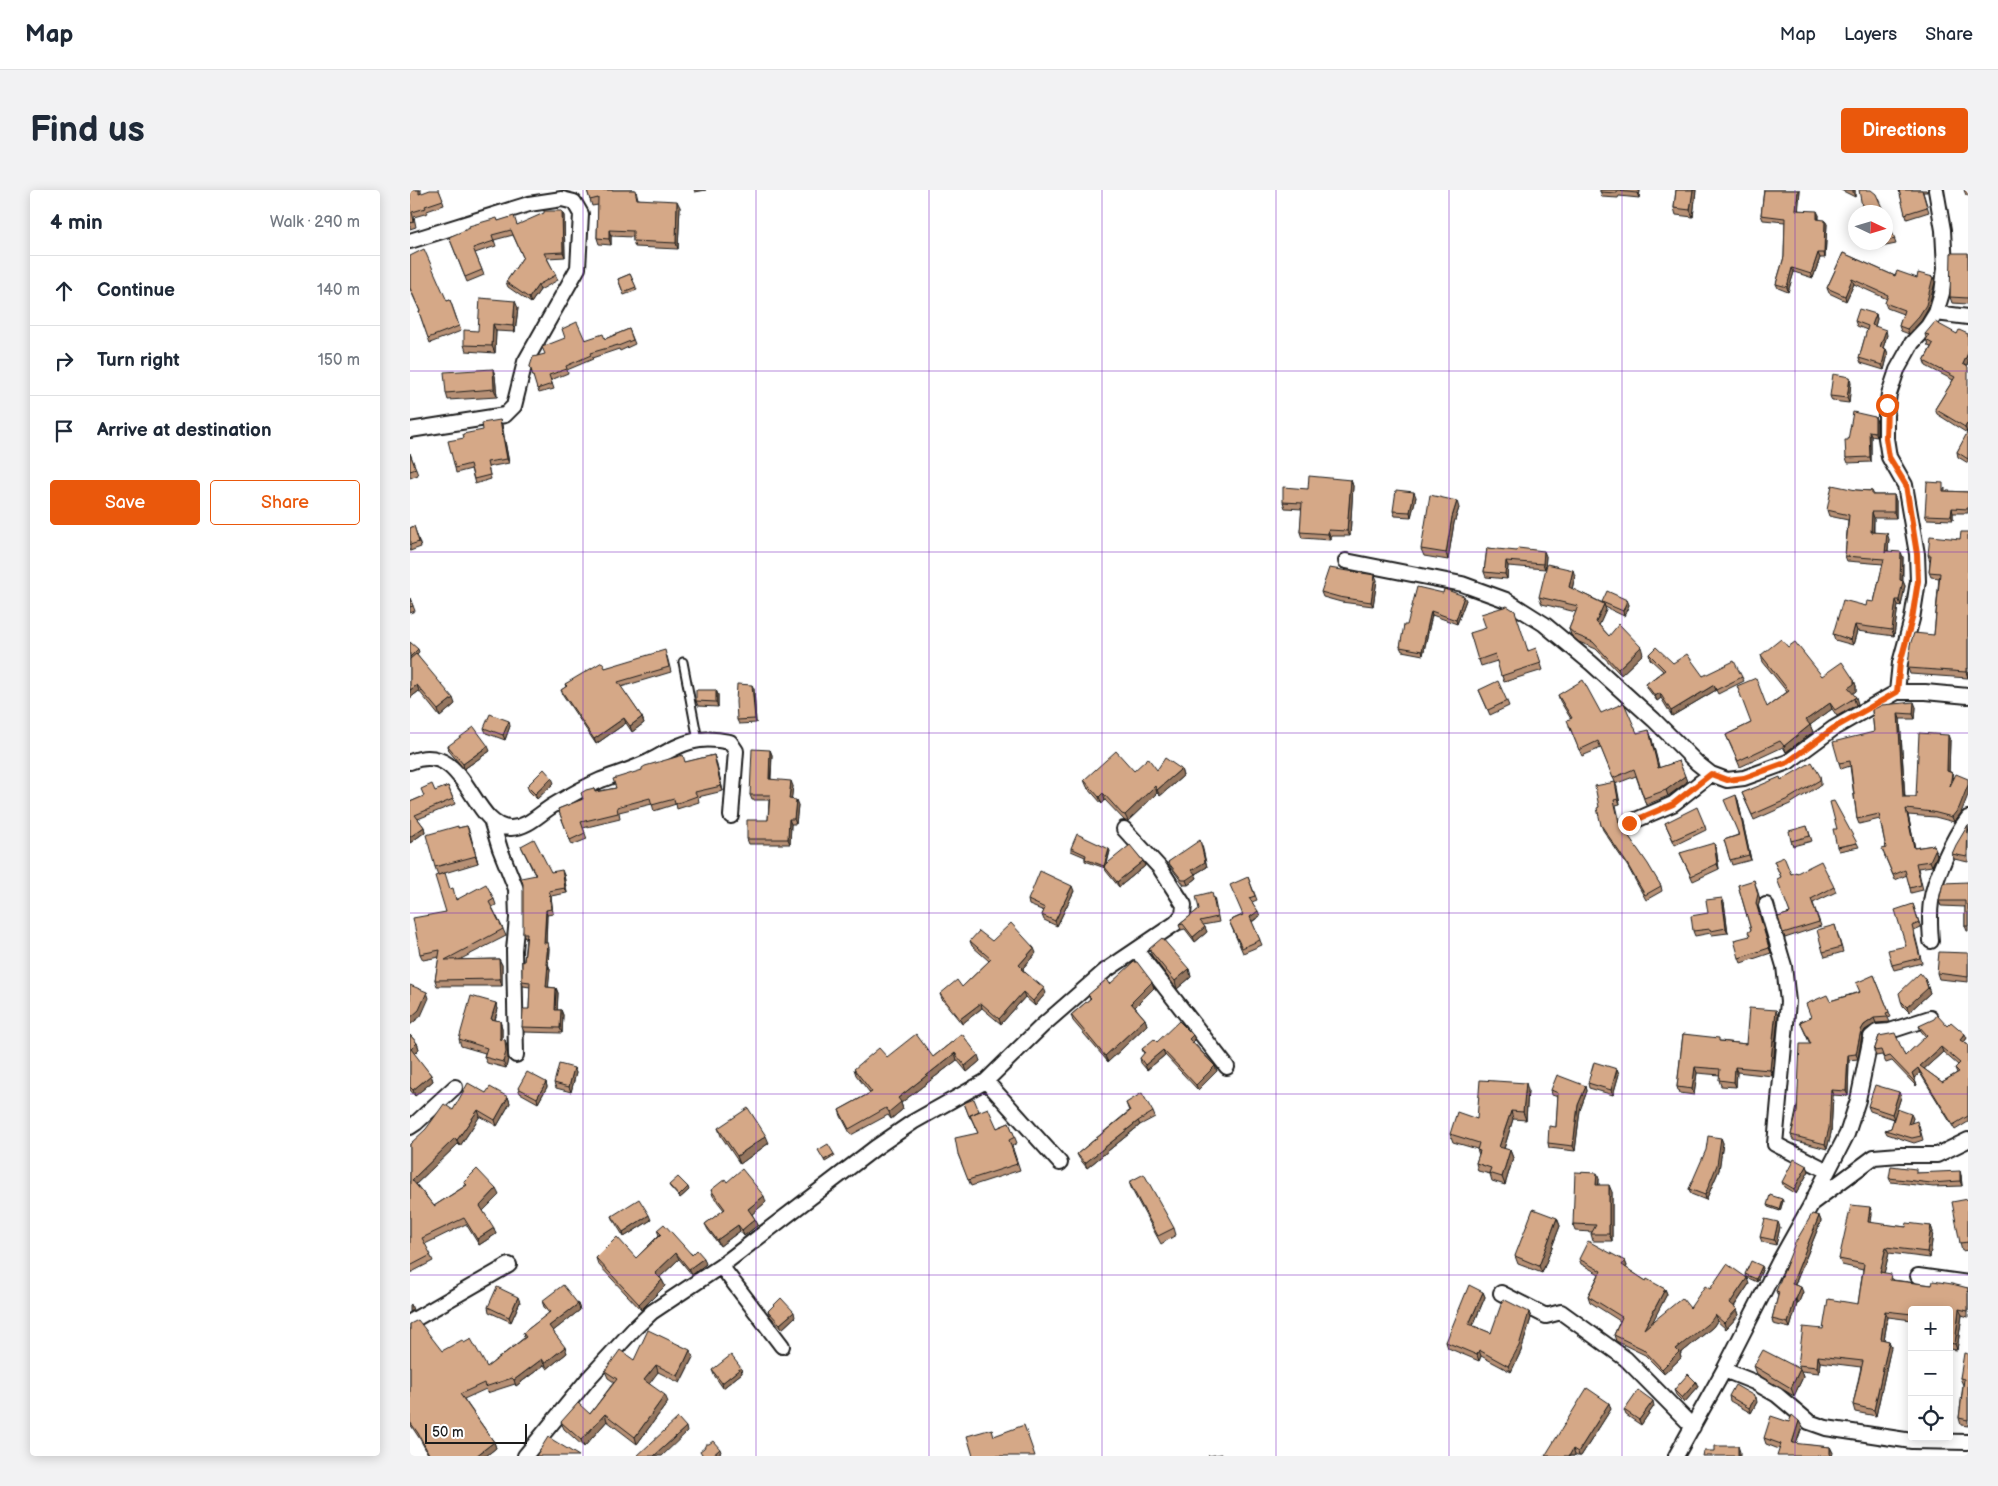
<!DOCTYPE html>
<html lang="en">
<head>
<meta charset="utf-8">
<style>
	body { margin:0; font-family:"Balsamiq Sans",sans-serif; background:#f2f2f3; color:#1f2937 }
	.controls { position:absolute; right:15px; bottom:15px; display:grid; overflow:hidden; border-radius:5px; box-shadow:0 2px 12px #0003 }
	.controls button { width:45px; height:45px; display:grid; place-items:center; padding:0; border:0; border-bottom:1px solid #e0e1e3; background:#fff; color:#1f2937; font:25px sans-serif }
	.compass { position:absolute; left:1438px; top:15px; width:45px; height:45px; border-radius:50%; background:#fff; box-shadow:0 2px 12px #0003; rotate:94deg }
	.scale { position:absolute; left:15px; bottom:12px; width:102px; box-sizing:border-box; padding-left:5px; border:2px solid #1c1c1c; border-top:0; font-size:14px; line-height:18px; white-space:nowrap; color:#1c1c1c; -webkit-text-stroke:4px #fff; paint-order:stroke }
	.stop { position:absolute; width:15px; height:15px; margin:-11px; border:4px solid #ea580c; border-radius:50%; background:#fff }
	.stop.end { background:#ea580c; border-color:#fff; box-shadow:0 1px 5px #0008 }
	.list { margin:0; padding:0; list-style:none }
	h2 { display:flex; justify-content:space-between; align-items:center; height:65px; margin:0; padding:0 20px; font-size:21px }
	h2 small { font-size:16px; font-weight:400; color:#747a83 }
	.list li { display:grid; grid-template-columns:32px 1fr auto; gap:15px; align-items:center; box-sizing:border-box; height:70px; padding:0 20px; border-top:1px solid #e0e1e3 }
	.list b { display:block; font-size:19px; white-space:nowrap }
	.list em { font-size:16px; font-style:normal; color:#747a83 }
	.actions { display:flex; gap:10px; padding:15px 20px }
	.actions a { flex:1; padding:11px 0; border:1px solid #ea580c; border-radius:5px; text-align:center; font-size:18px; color:#ea580c }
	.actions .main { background:#ea580c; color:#fff }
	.icon { flex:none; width:28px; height:28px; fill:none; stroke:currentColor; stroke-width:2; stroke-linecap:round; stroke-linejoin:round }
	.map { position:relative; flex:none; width:1558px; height:1266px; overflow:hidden; border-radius:5px }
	header { display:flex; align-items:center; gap:30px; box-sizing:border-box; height:70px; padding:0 25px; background:#fff; border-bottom:1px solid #e0e1e3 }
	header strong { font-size:24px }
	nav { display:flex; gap:28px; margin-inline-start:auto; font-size:18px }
	.intro { display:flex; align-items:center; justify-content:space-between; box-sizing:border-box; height:120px; padding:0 30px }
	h1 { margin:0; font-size:35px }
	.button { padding:12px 22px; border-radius:5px; background:#ea580c; color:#fff; font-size:18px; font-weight:700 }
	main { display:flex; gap:30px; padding:0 30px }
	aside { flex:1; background:#fff; border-radius:5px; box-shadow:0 2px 12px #0003 }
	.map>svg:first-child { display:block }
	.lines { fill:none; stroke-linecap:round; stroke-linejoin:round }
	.service-casing { stroke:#1c1c1c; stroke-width:11 }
	.minor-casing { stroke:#1c1c1c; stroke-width:18 }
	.service { stroke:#fff; stroke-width:7 }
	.minor { stroke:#fff; stroke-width:14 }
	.wall { fill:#b79074; stroke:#1c1c1c; fill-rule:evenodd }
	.shaded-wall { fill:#95765e; stroke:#1c1c1c }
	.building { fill:#d5a887; stroke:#1c1c1c; fill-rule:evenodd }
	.route { stroke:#ea580c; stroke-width:6 }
	.grid { fill:none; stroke:#7b2cbf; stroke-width:1; stroke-opacity:0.55 }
</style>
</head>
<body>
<header>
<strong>Map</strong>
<nav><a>Map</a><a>Layers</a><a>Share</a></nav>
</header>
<div class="intro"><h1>Find us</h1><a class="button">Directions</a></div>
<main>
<aside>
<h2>4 min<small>Walk · 290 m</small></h2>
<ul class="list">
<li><svg class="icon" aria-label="ahead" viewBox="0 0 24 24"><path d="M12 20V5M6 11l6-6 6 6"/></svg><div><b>Continue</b></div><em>140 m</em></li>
<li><svg class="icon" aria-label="right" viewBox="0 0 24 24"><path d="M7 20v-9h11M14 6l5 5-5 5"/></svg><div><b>Turn right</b></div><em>150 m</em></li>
<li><svg class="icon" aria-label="arrive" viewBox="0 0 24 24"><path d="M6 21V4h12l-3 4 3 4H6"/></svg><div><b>Arrive at destination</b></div></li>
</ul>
<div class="actions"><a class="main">Save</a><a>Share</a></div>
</aside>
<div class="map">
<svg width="1558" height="1266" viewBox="0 0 1558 1266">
	<rect width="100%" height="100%" fill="#fff"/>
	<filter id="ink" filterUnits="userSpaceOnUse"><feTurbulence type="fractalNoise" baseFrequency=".02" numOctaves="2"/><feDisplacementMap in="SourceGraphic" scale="10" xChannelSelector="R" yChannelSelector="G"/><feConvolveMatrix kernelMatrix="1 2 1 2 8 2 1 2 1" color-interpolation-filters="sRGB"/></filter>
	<g filter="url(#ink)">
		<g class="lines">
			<!-- service casing -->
			<g class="service-casing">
				<path id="service" d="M273,472L288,550"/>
			</g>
			<!-- minor casing -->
			<g class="minor-casing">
				<path id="minor" d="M0,51L119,14L152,9L164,12L171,24L168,78L115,172L104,216L95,225L0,240
					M1526,123L1558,127
					M936,371L1052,394L1096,410L1134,434L1181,473L1244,530L1287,573L1301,584L1317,590L1334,588L1378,572L1424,538L1487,502H1515L1558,506
					M1487,502L1490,473L1502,429L1508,391L1507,364L1495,295L1479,267L1476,248V225L1479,204L1487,180L1502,153L1518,136L1526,123L1532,103L1535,78L1533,40L1526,0
					M0,572C57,548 61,639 101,638C119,637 130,623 144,615C159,606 175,597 191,590C207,584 223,579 238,572C254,564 271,552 290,550C300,549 310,550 320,552L326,561L321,626
					M82,633L90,659L106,699L107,728L104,760L106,865
					M1219,633L1263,614L1301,584
					M1356,715L1374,776L1378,812L1365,954L1418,981
					M1521,751C1520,738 1519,725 1521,712C1524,689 1543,647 1558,628
					M726,760L817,877
					M576,891L650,973
					M0,937L6,933L45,897
					M1403,1010L1437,944L1448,910L1461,847L1467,842L1480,841L1520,828
					M311,1076L372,1156
					M1508,1086L1558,1093
					M1091,1103L1136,1126L1151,1122L1216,1169L1283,1237
					M0,1132L99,1075
					M1314,1180L1344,1192L1367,1205L1399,1232L1416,1238L1502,1251L1558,1252
					M115,1266L178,1189L224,1139L242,1122L311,1076L465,958L503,932L576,891L632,836L695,781L766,733L773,724L774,715L750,678L714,639
					M1266,1266L1314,1180L1369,1072L1402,1013L1464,967L1489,965H1527L1558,950"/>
			</g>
			<!-- service -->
			<use href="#service" class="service"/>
			<!-- minor -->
			<use href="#minor" class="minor"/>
		</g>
		<!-- wall -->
		<path class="wall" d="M0,0H11V4L29,0L34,15L17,21L18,23L4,27L6,37L0,39Z
			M177,0H226L228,9L270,17L268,59L225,57L223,51V47L201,46V55L189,54L187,48L188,15L182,16Z
			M284,0H296L285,2Z
			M1190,0H1230L1229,8L1209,6L1208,8L1192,7Z
			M1266,0H1286L1283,27L1266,25L1264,18Z
			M1354,0H1390L1388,20L1409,25V29L1417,34L1415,68H1410L1403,88L1384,82L1378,102L1368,98L1366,94L1374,67L1375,32L1353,30L1351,25Z
			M1431,0H1445V7Z
			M1489,0H1516L1517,2H1513L1519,22L1497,29Z
			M1554,0H1558V6L1556,5Z
			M152,21L154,26L155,67L137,68L148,90L130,100L121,113L98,97L96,92L113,67L103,45L84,50L86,56L65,63L74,85L57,92L39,47L88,31L107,35Z
			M1476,27L1486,54L1461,59L1459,52H1476Z
			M1433,63L1485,86L1525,92L1518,119L1511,131L1499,144L1491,141L1489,136L1493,124L1477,118L1475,113L1477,109L1444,94L1436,111L1419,103L1417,98Z
			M1558,63V114L1542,113L1540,107Z
			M0,66L37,111L40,110L51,141L20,153L9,122L10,121L0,99Z
			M220,84L227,100L214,105L208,89Z
			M108,118L105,142L86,141L85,163L56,161L54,155L68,141Z
			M1466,124L1467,129L1465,136L1477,145L1473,158L1476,159L1478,164L1474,180L1451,173L1449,168L1457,140L1447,136L1445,131Z
			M219,139L225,154L210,161L209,159L182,168L183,169L157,180L158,183L141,190L144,199L129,203L120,176L175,150L195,149Z
			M1515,144H1558V173L1557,176V243L1527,224L1525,219L1543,190L1516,176L1514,171L1521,157L1518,156Z
			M83,179L85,186L87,207L38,210L36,203Z
			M1441,192L1439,213L1422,211L1420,206Z
			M1465,227L1467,232V247L1461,246V272L1438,273L1436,268L1438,250Z
			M92,235L99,273L78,277L81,289L65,294L61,279L46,283L45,278L54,248Z
			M1558,243V273L1548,267L1547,262Z
			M0,263L8,285L0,288Z
			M941,290L943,296L940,346H920V350L892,348L890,342L892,319L875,318L873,312L898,299Z
			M1535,298V301L1558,302V323H1543V330L1517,329L1515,325Z
			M1446,300L1462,301L1464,305H1484L1486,311V328H1464V342L1479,349L1478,361L1493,367V391L1495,396L1491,416L1488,415L1484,446L1447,441L1443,455L1425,450L1423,444L1456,416L1464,412L1473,374L1437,371L1435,366L1438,330L1419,326L1417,320Z
			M1006,307L1001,327L985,326L983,321Z
			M1049,318L1044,333L1038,370L1014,366L1011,359Z
			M4,336L11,357L0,361V338Z
			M1558,342V488L1500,484L1498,478L1524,445L1529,388L1521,387L1519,382L1520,371L1518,365L1550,349Z
			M1077,358L1136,366L1135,379L1098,376L1097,389L1076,387L1074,382Z
			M1165,386L1162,399L1193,413L1192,412L1217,410L1219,415L1214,426L1195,417L1196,420L1189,435L1199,446L1233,464L1211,485L1186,459L1169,452L1161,445L1159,439L1166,422L1132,414L1129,407Z
			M967,390L963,416L931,412L913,407L911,402Z
			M1033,403L1056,410L1047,434L1022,425L1013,465L992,461L990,457L997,435Z
			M0,408L5,421L0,423Z
			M1060,443L1118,460L1128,465L1133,480L1094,492L1087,471L1071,476Z
			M0,452L9,462L6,464L45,514L30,527L9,501L0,508Z
			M1378,457L1412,486L1444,490L1446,496V501L1442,503L1448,514L1427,526L1422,519L1400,535L1403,542L1376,562L1373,557L1330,577L1316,545L1341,533L1357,517L1377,502L1353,472L1351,465Z
			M1239,464L1263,473L1293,486L1332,487L1334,491L1308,504L1306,500L1262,526L1251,508L1247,511L1238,499L1236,494L1253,481L1240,469Z
			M257,466L261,482L211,497L232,527L234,533L222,542L216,533L186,554L153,505L151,500L156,497L155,494L195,478Z
			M344,499L346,533L329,534L327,530Z
			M306,500L308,505V517L288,516L286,511Z
			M1069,500L1097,511L1099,516L1080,525Z
			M1148,505L1191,523L1227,543L1241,546L1249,578L1269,571L1277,592L1258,606L1236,615L1226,586L1205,594V593L1210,614L1206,615L1210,633L1251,696L1252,701L1236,710L1218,677L1193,640L1191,635L1189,617L1205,592L1191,558L1172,566L1159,536L1161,529L1150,511Z
			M1506,517L1505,529H1490L1495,607H1506L1540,550L1539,581L1542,583L1544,588L1551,623L1544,632L1525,627L1498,625L1505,658L1524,655L1527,665L1522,676L1508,678L1513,700L1501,703L1497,685L1485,690L1474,664L1476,658L1470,629L1449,634L1447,629L1440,576L1431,579L1429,573L1464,542L1462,520Z
			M100,536L95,550L76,543L74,538Z
			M38,556L80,561L54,579L39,561Z
			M360,560L362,565L361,589L383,596L381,610L388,615L386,634H381L380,654H339L337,649L358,630L359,610H342L340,605Z
			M304,565L313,601L288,607L289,612L267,619L266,614L244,621L242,614L209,622L210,629L173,638L177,649L162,655L148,619L173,609L185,602L206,598L232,580L276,572Z
			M771,579L773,586L750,606L747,603L718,631H715L695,610L692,614L677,597L674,590L724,581Z
			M1410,586L1411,591V595L1380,614L1344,630L1332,603L1371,590Z
			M144,593L127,609L119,601L117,596Z
			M38,596L45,614L8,629L14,637L15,642L0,653V612Z
			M1328,610L1341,670L1322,675L1314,650L1328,645Z
			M1255,633L1295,636L1296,640L1265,655Z
			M1558,635V672L1544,669L1542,664Z
			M57,636L68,673L28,685L25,677L48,638Z
			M1397,636L1402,651L1383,656L1381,651Z
			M1447,653L1449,657L1429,661L1427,657Z
			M792,655L797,677L785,684L787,688L778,695H774L760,676L758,672Z
			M111,656L141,682L154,685L157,703L141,706L143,724L137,725L136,753L139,758L138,774L140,779L138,797L146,798L148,803L147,820H151L153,825L152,843L114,842L112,837L119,819L120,797L113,796L112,791L116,748H115L113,743L125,685Z
			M661,658L700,661L697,674L733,671L735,676L709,697L696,681L695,678L675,671V667L661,661Z
			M1306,658L1309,679L1283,691L1270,663Z
			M1364,671L1381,684L1387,683L1424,697L1426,702L1403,713L1411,736L1375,748L1368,727L1380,723L1371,687Z
			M838,687L847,710L842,712L850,726L842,732L852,755L833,763L819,731L832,725Z
			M1558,692V741H1557L1555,736V717L1531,716L1529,711Z
			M1328,695L1350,709L1348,717L1361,763L1331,773L1329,768L1340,746L1341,740Z
			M40,699L47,710L84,709L86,715L82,717L93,739L96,746L49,770L89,769L92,775V796H27L25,790L29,767L13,770L10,764L36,722Z
			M664,701L647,736L634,730L632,725L634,721L619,715L618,710Z
			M804,707L809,732L793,735L797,742L785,752L775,739L771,740L769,735Z
			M1314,712L1318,743L1302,745L1301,743L1285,746L1283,741L1298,723Z
			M1503,714L1511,738L1504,741L1512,773L1484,780L1482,775L1496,756Z
			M1425,735L1433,762L1415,767L1413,762Z
			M560,751H582L626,763L613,778L614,781L636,803L625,816L615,807L591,834L572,818L552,834L532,809L530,804L552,797L579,771L562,756Z
			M739,759L779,779L781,787L767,799L742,766Z
			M1558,763V792L1529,789L1527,783Z
			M1464,785L1481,827L1478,828L1480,832L1466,833L1455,840L1452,845L1448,869L1439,870L1438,906L1423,905L1421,943L1417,959L1383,950L1381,945L1400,854L1390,832L1401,827L1420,811L1449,802Z
			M1517,794L1520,803L1499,822L1493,816L1491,811Z
			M744,798L725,817L735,829L737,835L698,872L663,831L661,825L680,809L678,805Z
			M86,813L88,819L85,830L90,831L92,838V850H95L97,856L98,869L96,878L77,873L74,867L75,863L51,856L49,849Z
			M1368,826L1362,886L1327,882L1326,897L1311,896L1309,890L1310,885L1287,883L1284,905L1269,903L1267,897L1273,844L1310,851L1336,854Z
			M1509,836H1537L1557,848L1554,852L1558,855V932L1545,940L1510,883L1504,888L1507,895L1506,896L1482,871L1476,873L1472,865L1466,866L1464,861L1469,846L1495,866L1516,847L1511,841ZM1533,862L1548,875L1545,878L1547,883L1532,892L1514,879Z
			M552,844L570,871L557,882L547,870L491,913L493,919L481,929L478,925L441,945L431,926L429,920L460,903L446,885L444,879L477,867H523Z
			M0,845L7,853L9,859L4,864L21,885L23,891L5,906L0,900Z
			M785,850L783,852L805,876L807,881L788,900L755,865L737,880L731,873L730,868L734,864L732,859L747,852Z
			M164,878L166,883L161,902L146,898L144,893Z
			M1207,879L1209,884L1203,905L1179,898L1178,893Z
			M136,892L137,897L128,913L110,903L108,898Z
			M1176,896L1177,901L1170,920L1165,961L1139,958L1138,953L1146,937L1148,907L1142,905L1141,900Z
			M1118,900L1116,930L1103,929L1094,959L1100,960L1103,968L1095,995L1082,991L1080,984L1068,981L1066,973L1069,965L1067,959L1043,952L1040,944Z
			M76,903L98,907L100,913L87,936L70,926L50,956L48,954L6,994L24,1016L55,996L54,992L89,1005L73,1021L86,1044L69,1055L56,1034L15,1054L23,1071L0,1083V954L43,920Z
			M1491,907L1487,919L1503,928L1501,933L1509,935L1513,950L1504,953L1477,944L1475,940L1481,938L1484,929L1460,921L1458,916Z
			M554,913L569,921L587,938L599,933L607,953L602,956L610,980L561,996L548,964L568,943L561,928H560Z
			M716,913L743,922L745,927L730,935L677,978L669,968L667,964L719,921Z
			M308,938L359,953L330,974L311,946Z
			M1311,948L1313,953L1309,980L1296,1010L1281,1004L1279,999Z
			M1397,976L1399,981L1386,1004L1374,997L1372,992Z
			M1508,983L1551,985L1552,996L1523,997L1481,992L1479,988Z
			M1189,989V995L1202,1002V1051H1183L1181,1044L1182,1042L1165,1041L1163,1034Z
			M317,992L356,1012L342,1024L348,1035L334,1046L330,1041L310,1056L298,1040L295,1034L314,1020L303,1006L301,1000Z
			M719,992L764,1038L766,1045L751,1054L722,1000Z
			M259,995L279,1000L270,1008L260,997Z
			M1558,1009V1060L1552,1061L1550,1053Z
			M1373,1011L1370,1021L1358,1017L1357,1015Z
			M1460,1017L1462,1023L1461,1033L1496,1037L1521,1036L1523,1042L1520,1068L1479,1063L1474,1083L1483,1090L1522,1095L1558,1098V1127L1552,1125L1547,1160L1539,1159V1120H1502V1130L1478,1127L1474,1150L1479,1151L1481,1157L1466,1226L1445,1222L1443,1215L1451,1177L1410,1172L1409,1183L1391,1181L1393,1187L1384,1206L1347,1184L1344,1176L1390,1179L1388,1175L1413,1139L1448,1114L1453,1080L1432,1075L1429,1069Z
			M202,1026L241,1030L214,1047L204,1031Z
			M1409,1026L1411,1031L1385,1095L1393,1102L1388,1114H1387L1380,1138L1363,1134L1362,1129L1368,1106L1366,1101Z
			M1147,1028L1150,1036L1132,1083L1108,1074L1105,1066Z
			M1370,1037L1366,1055L1352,1052L1350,1047Z
			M247,1040L296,1074L282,1085L269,1069L250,1087L252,1090L255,1096L231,1120L188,1074L186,1068H226L249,1045Z
			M1169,1069L1215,1071L1217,1076L1216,1078L1236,1091L1255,1099L1257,1104L1242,1132L1280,1118L1300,1099L1339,1094L1324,1117L1327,1119L1329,1125L1316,1139L1307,1131L1303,1137L1270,1164L1271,1168L1254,1184L1235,1165L1206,1151L1204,1145L1210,1131L1180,1112L1178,1106L1189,1084L1171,1074Z
			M1353,1078L1347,1092L1336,1087L1335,1084Z
			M1073,1102L1075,1107L1063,1136L1081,1143L1119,1122L1121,1128L1111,1161L1101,1182L1071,1166L1069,1171L1038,1158L1036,1152Z
			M132,1111L168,1114L170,1120L143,1141L157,1163L137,1179L134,1175L106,1196L105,1194L77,1203L76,1199L54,1209L84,1252L86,1258L76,1266H19L10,1249L0,1234V1134L32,1161L54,1153L77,1177L114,1148L113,1143L139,1123L134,1117Z
			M110,1112L101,1132L79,1122L78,1117Z
			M358,1121L385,1127L372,1139L360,1126Z
			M1558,1164V1236L1551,1235L1549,1228L1553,1195L1550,1188Z
			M283,1167L270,1193L248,1182L239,1193L258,1212L227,1254L197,1231L174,1257L154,1239L151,1232L180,1224L204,1192L198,1188L195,1181L224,1170Z
			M331,1178L332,1183L313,1198L304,1185L302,1180Z
			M1286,1192L1288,1197L1274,1213L1266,1205L1264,1200Z
			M1319,1206L1347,1212L1341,1223L1320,1211Z
			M1244,1216L1231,1235L1216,1225L1214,1220Z
			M1201,1219L1171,1266H1167L1165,1265L1164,1266H1135Z
			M1389,1231L1392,1237L1386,1254L1420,1257L1423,1263L1369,1259L1356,1254L1354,1248L1379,1232Z"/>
		<!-- shaded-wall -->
		<path class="shaded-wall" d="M1228,0H1230L1229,8L1227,3Z
			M1283,0H1286L1283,27L1280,20Z
			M1388,0H1390L1388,25L1386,20Z
			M1443,0H1445V7L1443,2Z
			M267,11L270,17L268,59L266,53Z
			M152,21L154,26L155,67L153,62Z
			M1407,21L1409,25L1408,34L1407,29Z
			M1415,30L1417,34L1415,68L1414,63Z
			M199,40L201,46V55L199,49Z
			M1408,63L1410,68L1403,88L1401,84Z
			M1382,78L1384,82L1378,102L1377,97Z
			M1523,87L1525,92L1518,119L1511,131L1499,144L1497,139Z
			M1442,89L1444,94L1436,111L1435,106Z
			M128,95L130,100L121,113L119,108Z
			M105,111L108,118L105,142L103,136Z
			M1466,124L1467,129L1464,140L1462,135Z
			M83,134L86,141L85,163L82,156Z
			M1476,140L1477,145L1472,162L1470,157Z
			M1476,159L1478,164L1474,180L1472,175Z
			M1558,163V173L1555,180L1553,174Z
			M83,179L85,186L87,207L84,199Z
			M1440,187L1441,192L1439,213L1437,208Z
			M1465,227L1467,232V247L1465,242Z
			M90,230L92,235L99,273L97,269Z
			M1558,232V240L1557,243L1555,237Z
			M1459,241L1461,246V272L1460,267Z
			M941,290L943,296L940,346L937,341Z
			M1004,302L1006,307L1001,327L1000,322Z
			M1484,305L1486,311V328L1484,322Z
			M1047,311L1049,318L1044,333L1038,370L1036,363L1042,327Z
			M1542,318L1543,323V330L1541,326Z
			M1462,322L1464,328L1463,347L1461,342Z
			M918,340L920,346V350L918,344Z
			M1477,343L1479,349L1477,369L1475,363Z
			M1134,361L1136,366L1135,379L1133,374Z
			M1491,362L1493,367L1492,393L1493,391L1495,396L1491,416L1489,410Z
			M1096,371L1098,376L1097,389L1095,384Z
			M1163,380L1165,386L1161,404L1159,397Z
			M965,385L967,390L963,416L961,412Z
			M1054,406L1056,410L1047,434L1046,430Z
			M1217,410L1219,415L1214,426L1213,421Z
			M1486,410L1488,415L1484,446L1482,440Z
			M1194,414L1196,420L1188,438L1186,432Z
			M1021,421L1022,425L1013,465L1012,461Z
			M1445,435L1447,441L1443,455L1441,450Z
			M1231,457L1233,464L1211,485L1208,479Z
			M8,459L9,462L0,471V467Z
			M1556,478L1558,484V488L1556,482Z
			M1444,490L1446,496V501L1441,505L1438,498Z
			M7,495L9,501L0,508V500Z
			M342,495L344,499L346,533L345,529Z
			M1304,495L1306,500L1262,526L1261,521Z
			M306,500L308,505V517L306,512Z
			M1250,503L1251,508L1247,511L1245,506Z
			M1446,507L1448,514L1446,515L1444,509Z
			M43,508L45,514L30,527L28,520Z
			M1504,512L1506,517L1505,529L1503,524Z
			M1420,513L1422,519L1399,536L1396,530Z
			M1488,523L1490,529L1495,612L1493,607Z
			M232,527L234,533L222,542L220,536Z
			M214,528L216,533L186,554L184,549Z
			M99,531L100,536L95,550L93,545Z
			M1400,535L1403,542L1376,562L1374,556Z
			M1239,540L1241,546L1251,584L1248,578Z
			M1538,545L1540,550L1539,586L1537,581Z
			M78,556L80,561L54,579L53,574Z
			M360,560L362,565L360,594L359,589Z
			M304,565L306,571L313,601L311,596Z
			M771,579L773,586L750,606L747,600Z
			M1542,583L1544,588L1542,601L1540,596Z
			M1275,586L1277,592L1258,606L1256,600Z
			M142,588L144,593L127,609L125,604Z
			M381,591L383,596L381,614L379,609Z
			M1205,592L1207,597L1210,614L1208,609Z
			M1558,595V605L1551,623L1544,632L1542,627Z
			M745,596L747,603L718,631L715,625Z
			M693,603L695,610L692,614L689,607Z
			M1326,605L1328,610L1341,670L1339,665Z
			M386,610L388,615L386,634L384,629Z
			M1496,619L1498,625L1506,663L1504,658Z
			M379,629L381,634L380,654L378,649Z
			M57,636L60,643L68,673L66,666Z
			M14,637L15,642L0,653V647Z
			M790,650L797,677L785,684L787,688L778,695L776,690L782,680Z
			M1304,653L1306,658L1309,679L1307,674Z
			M1524,655L1527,665L1522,676L1520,671Z
			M699,659L700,661L695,678L694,676Z
			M733,671L735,676L709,697L707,692Z
			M152,680L154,685L157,703L155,698Z
			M1344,690L1350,709L1348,717L1361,763L1346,713Z
			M662,696L664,701L647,736L645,731Z
			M139,701L141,706L143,724L141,719Z
			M1312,708L1314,712L1318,743L1316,738Z
			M136,720L137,725L136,758L134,753Z
			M848,721L850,726L841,732L840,727Z
			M795,737L797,742L785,752L783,747Z
			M138,753L139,758L138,779L136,774Z
			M624,758L626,763L613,778L614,783L613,784L609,775Z
			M89,769L92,775V796L90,789Z
			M138,774L140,779L138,802L136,797Z
			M779,779L781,787L767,799L765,791Z
			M1515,789L1520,803L1499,822L1497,817Z
			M742,792L744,798L723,819L721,813Z
			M146,798L148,803L147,825L145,820Z
			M634,798L636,803L625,816L623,811Z
			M17,802L19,808L11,826L0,835V828Z
			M613,802L615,807L591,834L589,829Z
			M86,813L88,819L83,836L81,829Z
			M571,813L572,818L552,834L550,829Z
			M151,820L153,825L152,843L150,838Z
			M1366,820L1368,826L1362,886L1360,880Z
			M1464,828L1466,833L1455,840L1452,845L1448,869L1446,864L1451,840L1454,835Z
			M735,829L737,835L698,872L695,866Z
			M90,831L92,838V856L90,849Z
			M1555,844L1557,848L1552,855L1550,850Z
			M783,845L785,850L781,854L779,849Z
			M95,850L97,856L98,869L96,878L93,872Z
			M7,853L9,859L3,865L1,859Z
			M1531,857L1533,862L1512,881L1510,876Z
			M753,860L755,865L737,880L735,875Z
			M545,863L547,870L491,913L493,919L481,929L479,922L488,908Z
			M568,865L570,871L557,882L555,876Z
			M1438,865L1439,870L1438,906L1436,901Z
			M805,876L807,881L788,900L786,895Z
			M1285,877L1287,883L1284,905L1282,899Z
			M1325,877L1327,882L1326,897L1324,892Z
			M164,878L166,883L161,902L159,897Z
			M1508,878L1510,883L1504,888L1502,883Z
			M1207,879L1209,884L1203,905L1201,900Z
			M21,885L23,891L5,906L3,900Z
			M1504,891H1505L1507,895L1506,896Z
			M136,892L137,897L128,913L127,908Z
			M1116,893L1118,900L1116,930L1113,922Z
			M1176,896L1177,901L1170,920L1165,961L1163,956L1168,915Z
			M1421,900L1423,905L1421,943L1417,959L1415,954Z
			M1489,902L1491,907L1484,929L1482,924Z
			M98,907L100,913L87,936L85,930Z
			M68,920L70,926L50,956L47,950Z
			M1101,921L1103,929L1092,965L1089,957Z
			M1501,924L1503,928L1500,938L1498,934Z
			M728,931L730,935L677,978L675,973Z
			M356,946L359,953L330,974L327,966Z
			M45,948L48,954L4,996L2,990Z
			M1311,948L1313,953L1309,980L1296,1010L1295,1005Z
			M1100,960L1103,968L1095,995L1092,987Z
			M424,964L425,966L415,972L414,970Z
			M1397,976L1399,981L1386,1004L1384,999Z
			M1550,981L1551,985L1552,996L1550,991Z
			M1187,983L1189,989L1188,1002L1186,995Z
			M1199,995L1202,1002V1051L1199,1044Z
			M278,997L279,1000L270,1008L269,1006Z
			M86,999L89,1005L72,1022L70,1016Z
			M354,1006L356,1012L340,1026L338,1019Z
			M1372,1009L1373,1011L1370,1021L1369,1019Z
			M1460,1017L1462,1023L1460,1039L1458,1032Z
			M239,1025L241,1030L214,1047L213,1042Z
			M1409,1026L1411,1031L1383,1099L1382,1094Z
			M1147,1028L1150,1036L1132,1083L1129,1076Z
			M345,1029L348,1035L334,1046L332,1040Z
			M1368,1032L1370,1037L1366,1055L1364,1050Z
			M328,1035L330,1041L310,1056L307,1050Z
			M1521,1036L1523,1042L1520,1068L1517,1062Z
			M84,1038L86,1044L69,1055L67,1049Z
			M1476,1057L1479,1063L1473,1088L1470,1082Z
			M266,1063L269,1069L248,1089L245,1083Z
			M294,1068L296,1074L282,1085L279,1079Z
			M1215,1071L1217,1076L1214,1081L1212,1075Z
			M1352,1076L1353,1078L1347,1092L1346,1089Z
			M1337,1088L1339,1094L1322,1119L1320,1113Z
			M252,1090L255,1096L231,1120L229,1114Z
			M1391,1097L1393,1102L1388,1114L1386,1109Z
			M1255,1099L1257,1104L1236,1145L1234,1139Z
			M1073,1102L1075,1107L1061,1140L1059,1134Z
			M108,1107L110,1112L101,1132L99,1127Z
			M1385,1109L1387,1114L1380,1138L1378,1133Z
			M1,1114L3,1120L0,1122V1115Z
			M168,1114L170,1120L142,1142L139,1136Z
			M1327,1119L1329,1125L1316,1139L1314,1133Z
			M1549,1119L1552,1125L1547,1160L1545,1154Z
			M1475,1121L1478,1127L1473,1155L1471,1149Z
			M384,1122L385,1127L372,1139L370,1134Z
			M1119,1122L1121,1128L1111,1161L1101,1182L1098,1176Z
			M1305,1125L1307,1131L1303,1137L1270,1164L1271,1168L1254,1184L1252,1179L1266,1159Z
			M1479,1151L1481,1157L1466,1226L1464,1220Z
			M155,1157L157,1163L137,1179L135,1173Z
			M280,1160L283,1167L270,1193L268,1186Z
			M1069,1160L1071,1166L1069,1171L1067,1165Z
			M1408,1166L1410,1172L1409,1183L1407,1177Z
			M132,1169L134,1175L106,1196L104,1190Z
			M246,1175L248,1182L237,1197L234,1190Z
			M331,1178L332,1183L313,1198L312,1193Z
			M1390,1179L1393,1187L1384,1206L1381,1198Z
			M1286,1192L1288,1197L1274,1213L1272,1208Z
			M255,1205L258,1212L227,1254L225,1247Z
			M1346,1207L1347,1212L1341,1223L1339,1218Z
			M1243,1211L1244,1216L1231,1235L1229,1230Z
			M1199,1213L1201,1219L1171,1266H1169L1168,1262Z
			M195,1224L197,1231L174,1257L171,1250Z
			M1389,1231L1392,1237L1384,1260L1382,1253Z
			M276,1237L277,1242L252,1266H244Z
			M84,1252L86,1258L76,1266H66Z
			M1328,1256L1330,1262V1266H1328Z
			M1420,1257L1423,1263L1422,1266H1420Z
			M310,1259L311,1262L306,1266H302Z
			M1163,1259L1165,1265L1164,1266H1159Z"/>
		<!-- building -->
		<path class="building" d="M0,0H9V4L20,0H29L33,10L15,16L16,18L2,22L4,32L0,33Z
			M177,0H225L227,9L267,11L266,53L223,51V41L199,40V49L187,48L188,8L180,10Z
			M1190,0H1228L1227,3L1207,1V3L1190,2Z
			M1266,0H1283L1280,20L1264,18Z
			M1354,0H1388L1386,20L1407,21V29L1415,30L1414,63H1408L1401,84L1382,78L1377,97L1366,94L1374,67L1375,28L1351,25Z
			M1449,0H1461L1466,4L1474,22H1453Z
			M1489,0H1512L1517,17L1495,24Z
			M134,21H152L153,62L134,63L146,85L128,95L119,108L96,92L113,67L101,40L82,45L84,51L63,58L72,80L55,87L39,47L60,38L59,36L87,28L88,31L104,26L107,35L134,23Z
			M1476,27L1485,49L1476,51Z
			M14,59L37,111L40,110L49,136L18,148L9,122L10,121L0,98V66Z
			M1433,63L1485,86L1487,81L1507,88L1508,83L1523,87L1516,115L1509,126L1497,139L1489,136L1494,120L1475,113L1478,105L1442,89L1435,106L1417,98Z
			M1541,63H1558V108L1540,107Z
			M220,84L226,97L213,102L208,89Z
			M70,108L105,111L103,136L83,134L82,156L54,155V140L68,141Z
			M1449,119L1466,124L1462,135L1476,140L1470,157L1476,159L1472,175L1449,168L1458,136L1445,131Z
			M167,132L175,150L193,144L195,149L219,139L223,150L208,156V155L180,163L181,165L156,176L157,179L139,185L142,194L127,199L120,176L123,167L135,164L132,157L155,148L152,139Z
			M1525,132L1547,144L1549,140L1558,144V163L1553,174L1558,177V232L1555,237L1525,219L1545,187L1514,171L1523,154L1516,150L1519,145L1515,144Z
			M83,179L84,199L36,203L34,182Z
			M1423,184L1440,187L1437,208L1420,206Z
			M1443,222L1465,227V242L1459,241L1460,267L1436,268L1435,250H1438Z
			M90,230L97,269L77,272L80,285L64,289L60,274L45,278L38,251L54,248L53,244L73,240L72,233Z
			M1557,243H1558V269L1547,262Z
			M0,264L6,279L0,281Z
			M899,286L941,290L937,341L918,340V344L890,342L892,313L873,312V297L898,299Z
			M1517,292L1533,293V301L1558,302V319L1542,318L1541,326L1515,325Z
			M1422,295L1446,300L1462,301V305H1484V322H1462L1461,342L1477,343L1475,363L1476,361L1491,362L1490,390L1493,391L1489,410H1486L1482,440L1445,435L1441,450L1423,444L1433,410L1456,416L1457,411L1464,412L1474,369L1435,366L1439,325L1417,320Z
			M986,300L1004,302L1000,322L983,321Z
			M1020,305L1047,311L1042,327L1036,363L1011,359Z
			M4,336L9,352L0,355V338Z
			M1551,342H1558V479L1556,478V482L1498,478L1500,455L1504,443L1524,445L1530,383L1519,382L1521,365H1518L1520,346L1550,349Z
			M1077,358L1107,361L1108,358L1134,361L1133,374L1096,371L1095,384L1074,382Z
			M1137,374L1163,380L1159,397L1194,414L1186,432L1199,446L1209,434L1231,457L1208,479L1183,452L1166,445L1159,439L1168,416L1129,407Z
			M919,378L965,385L961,412L929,407L911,402Z
			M1007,397L1033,403L1034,399L1054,406L1046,430L1021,421L1012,461L990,457L994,435H997Z
			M1197,401L1217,410L1213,421L1192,412Z
			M0,409L3,416L0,417Z
			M1097,416L1105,421L1118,461L1126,458L1131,473L1091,486L1085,464L1068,470L1060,443L1076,438L1071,424Z
			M1371,449L1378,457L1385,452L1412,486L1432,472L1444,490V494L1438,498L1446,507L1425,520L1420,513L1396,530L1400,535L1374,556L1370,551L1328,571L1316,545L1341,533L1327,496L1346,488L1357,517L1379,501L1351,465Z
			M0,452L8,459L0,467Z
			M1246,457L1263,473L1277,464L1293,486L1324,471L1332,487L1306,500L1304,495L1261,521L1250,503L1245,506L1236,494L1255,480L1239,464Z
			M255,460L259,477L208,492L232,527L220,536L214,528L184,549L151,500L157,496L155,494L192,472L195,478Z
			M6,464L43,508L28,520L7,495L0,500V469Z
			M1173,490L1191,523L1214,513L1227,543L1239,540L1248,578L1269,571L1275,586L1256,600L1234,608L1224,579L1203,588L1188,551L1169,560L1157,530L1162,528L1148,505Z
			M1088,491L1097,511L1078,520L1069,500Z
			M327,494L342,495L345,529L327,530L326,512Z
			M286,500H306V512L286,511Z
			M1504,512L1503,524L1488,523L1493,607H1506L1509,543L1538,545L1537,581L1542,583L1540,596L1546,584L1558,589V595L1549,618L1542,627L1523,622L1496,619L1504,658L1524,655L1525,660L1520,671L1506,673L1511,695L1500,698L1495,680L1483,685L1472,659L1476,658L1469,624L1447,629L1440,571L1429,573L1423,552L1464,542L1462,520L1472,515Z
			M80,524L99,531L93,545L74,538Z
			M64,537L78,556L53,574L38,556Z
			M342,559L360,560L359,589L381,591L379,609L386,610L384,629H379L378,649H337V630H358L360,605H340Z
			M706,561L724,581L738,568L747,580L755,568L771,579L747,600L745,596L715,625L712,624L693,603L689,607L674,590Z
			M273,565L275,572L304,565L311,596L285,602L287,606L265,614L264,609L242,615L240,608L207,617L208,623L171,632L175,643L160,650L148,619L173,609L171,603L176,600L184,598L185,602L206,598L203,589L232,580V578L235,576Z
			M1402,572L1410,586V590L1378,609L1342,625L1332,603L1370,587L1371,590Z
			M134,579L142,588L125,604L117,596Z
			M1205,592L1208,609L1204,610L1209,632L1238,674L1251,696L1235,705L1216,672L1191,635L1187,618L1189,617L1185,596Z
			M22,594L25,601L38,596L43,609L5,625L14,637L0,647V612L14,606L11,599Z
			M1326,605L1339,665L1320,670L1314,650L1329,645L1314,610Z
			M1424,611L1447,653L1427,657L1423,639H1427L1420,612Z
			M1287,617L1295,636L1263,650L1255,633Z
			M1558,635L1557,667L1542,664L1546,655Z
			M48,636V638L57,636L66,666L25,677L16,645Z
			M1397,636L1400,646L1381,651L1379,641Z
			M667,644L699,659L694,676L675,669L676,665L661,658Z
			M124,649L141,682L152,680L155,698L139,701L141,719L136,720L134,753H138L136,774H138L136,797L146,798L145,820H151L150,838L112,837L113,819H119L120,792L112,791V771L114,772L117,743H113V694L111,688L126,685L111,656Z
			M790,650L795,672L782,680L785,684L776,690H772L758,672Z
			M1304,653L1307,674L1281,686L1270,663Z
			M720,655L733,671L707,692L694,676Z
			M1374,667L1381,684L1386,682L1387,683L1411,671L1424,697L1401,709L1409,732L1373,743L1368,727L1380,723L1367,689L1371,687L1364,671Z
			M630,681L662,696L645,731L632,725L635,718L618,710Z
			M35,683L40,699L43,698L46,710L76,694L84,709L79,712L93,739L35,770L89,769L90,789L25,790L30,760L10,764L3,728L36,722L25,686Z
			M838,687L845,706L839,708L848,721L840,727L850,750L832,758L819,731L833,725L820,695Z
			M1344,690L1348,704L1346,713L1359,758L1329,768L1324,750L1340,746L1338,742L1341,740L1328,695Z
			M1558,692V736H1555V711H1529L1533,693Z
			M802,702L807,727L790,731L795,737L783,747L773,734L769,735L789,719L786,706Z
			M1312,708L1316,738L1301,741L1300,739L1283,741L1281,726L1298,723L1296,710Z
			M1503,714L1509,733L1502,736L1510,768L1482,775L1478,760L1496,756L1485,720Z
			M601,733L624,758L609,775L612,778L611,779L634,798L623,811L613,802L589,829L571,813L550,829L530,804L547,790L552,797L581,769L560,751L569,741L582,751Z
			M1425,735L1431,757L1413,762L1407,740Z
			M752,748L779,779L765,791L739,759Z
			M1529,762L1558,763V787L1527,783Z
			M724,772H727L742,792L721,813L735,829L695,866L661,825L681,808L678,805L697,789L700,794Z
			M1510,783L1515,789L1518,798L1497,817L1491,811L1489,803Z
			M1464,785L1479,822L1476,823L1478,827L1464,828L1454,835L1451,840L1446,864L1438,865L1436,901L1421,900L1419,938L1415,954L1381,945L1387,922L1390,854H1401L1390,832L1401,827L1396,814L1417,805L1420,811L1450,802L1446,793Z
			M0,795L17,802L9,820L0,828Z
			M61,806L86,813L81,829L90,831V849L95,850L96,862L93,872L74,867L77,858L49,849Z
			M1339,818L1366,820L1360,880L1325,877L1324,892L1309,890L1310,879L1285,877L1282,899L1267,897L1273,844L1309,848V851L1336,854Z
			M1527,825L1537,836L1541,832L1555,844L1550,850L1558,855V926L1543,935L1508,878L1502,883L1505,891H1504L1480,866L1474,868L1471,860L1464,861L1469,846L1485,843L1495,866L1517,845L1509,836L1524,829ZM1531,857L1550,873L1545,878L1549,882L1532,892L1510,876Z
			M769,831L783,845L779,849L805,876L786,895L753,860L735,875L730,868L735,862L732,859L744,849L747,852Z
			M506,844L523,867L552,844L568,865L555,876L545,863L488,908L491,912L479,922L476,918L439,939L429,920L462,902L444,879L469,858L477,867Z
			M0,845L7,853L1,859L21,885L3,900L0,897Z
			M1184,872L1207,879L1201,900L1178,893Z
			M149,874L164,878L159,897L144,893Z
			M117,882L136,892L127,908L108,898Z
			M1147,885L1176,896L1168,915L1163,956L1138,953L1139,936L1146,937L1148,903L1141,900Z
			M1070,890L1116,893L1113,922L1101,921L1089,957L1100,960L1092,987L1079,983L1081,978L1066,973L1070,961L1067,960L1069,953L1040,944L1047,922L1067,929Z
			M58,893L76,903L80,897L98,907L85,930L68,920L47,950L45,948L2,990L24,1016L57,995L54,992L67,979L86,999L70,1016L84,1038L67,1049L54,1028L12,1048L21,1065L0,1076V954L16,939L34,914L43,920Z
			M1465,895L1489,902L1482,924L1458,916Z
			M732,903L743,922L728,931L675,973L667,964L720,921L716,913Z
			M564,909L569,921L559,926L554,913Z
			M338,918L356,946L327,966L308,938Z
			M578,918L587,938L599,933L605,947L599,950L607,974L558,990L548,964L545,948L568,943L560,925Z
			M1487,919L1501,924L1498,934L1507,931L1511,946L1502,948L1475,940L1481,938Z
			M1298,946L1311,948L1307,975L1295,1005L1279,999L1296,960Z
			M418,954L424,964L414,970L408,960Z
			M1384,969L1397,976L1384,999L1372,992Z
			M1481,976L1506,979V983L1550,981V991L1521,993L1479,988Z
			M332,979L354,1006L338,1019L345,1029L332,1040L328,1035L307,1050L295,1034L315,1019L301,1000L315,989L317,992Z
			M1165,982L1187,983L1186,995H1199V1044H1181L1186,1035L1163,1034Z
			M734,984L764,1038L748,1046L719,992Z
			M268,987L278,997L269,1006L259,995Z
			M1360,1005L1372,1009L1369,1019L1357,1015Z
			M229,1009L239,1025L213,1042L202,1026Z
			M1558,1009V1052L1550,1053L1542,1012Z
			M1441,1015L1460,1017L1458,1032L1496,1037L1497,1033L1521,1036L1517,1062L1476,1057L1470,1082L1481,1084L1480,1090L1522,1095L1523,1091L1542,1094L1558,1098V1121L1549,1119L1545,1154L1539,1153V1120H1502V1124L1475,1121L1471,1149L1479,1151L1464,1220L1443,1215L1453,1171L1408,1166L1407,1177L1388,1175L1393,1137L1413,1139L1418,1109L1448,1114L1454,1074L1429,1069Z
			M1123,1019L1147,1028L1129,1076L1105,1066Z
			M1402,1024L1409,1026L1382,1094L1391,1097L1386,1109H1385L1378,1133L1362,1129L1369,1102L1366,1101L1385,1053Z
			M1355,1029L1368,1032L1364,1050L1350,1047Z
			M254,1034L282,1065L287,1060L294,1068L279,1079L266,1063L245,1083L252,1090L229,1114L186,1068L207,1047L226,1068L251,1044L247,1040Z
			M1178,1051L1215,1071L1212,1075L1236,1091L1237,1089L1255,1099L1234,1139L1272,1108L1280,1118L1295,1096L1300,1099L1317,1074L1337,1088L1320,1113L1327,1119L1314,1133L1305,1125L1301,1131L1266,1159L1269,1162L1252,1179L1233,1159L1204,1145L1212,1127L1178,1106L1191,1081L1169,1069Z
			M1341,1071L1352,1076L1346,1089L1335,1084Z
			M153,1095L168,1114L139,1136L155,1157L135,1173L132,1169L104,1190L102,1188L75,1197L74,1193L50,1204L84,1252L66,1266H20L8,1243L0,1232V1134L8,1130L32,1161L52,1150L54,1153L61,1149L77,1177L116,1147L113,1143L140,1122L132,1111Z
			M1059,1095L1073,1102L1059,1134L1081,1143L1093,1109L1119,1122L1109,1156L1098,1176L1069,1160L1067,1165L1036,1152Z
			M87,1097L108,1107L99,1127L78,1117Z
			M371,1108L384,1122L370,1134L358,1121Z
			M238,1140L280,1160L268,1186L246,1175L234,1190L255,1205L225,1247L195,1224L171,1250L151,1232L168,1213L180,1224L207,1189L195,1181L210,1160L224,1170Z
			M1353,1160L1390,1179L1381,1198L1344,1176Z
			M1554,1163L1558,1164V1230L1549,1228L1554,1189L1550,1188Z
			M321,1165L331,1178L312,1193L302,1180Z
			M1278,1184L1286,1192L1272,1208L1264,1200Z
			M1325,1195L1346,1207L1339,1218L1319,1206Z
			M1177,1198L1199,1213L1168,1262L1163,1259L1159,1266H1135Z
			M1228,1200L1243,1211L1229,1230L1214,1220Z
			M1382,1225L1389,1231L1382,1253L1420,1257V1266H1367L1371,1254L1354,1248L1361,1226L1379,1232Z
			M268,1228L276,1237L244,1266H227Z
			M614,1235L625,1266H563L557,1246L582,1239L584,1246Z
			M138,1247L169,1266H126Z
			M303,1251L310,1259L302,1266H292V1264L290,1261L294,1258L296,1254H299Z
			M1305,1256H1328V1266H1293L1294,1261H1305Z
			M812,1264V1266H798Z"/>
	</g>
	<g class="lines" filter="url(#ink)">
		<!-- route -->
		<path class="route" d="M1219,633L1263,614L1301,584L1317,590L1334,588L1378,572L1424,538L1487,502L1490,473L1502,429L1508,391L1507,364L1496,295L1479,267L1476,248L1477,215"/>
	</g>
	<!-- grid -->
	<path class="grid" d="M173,0V1266M346,0V1266M519,0V1266M692,0V1266M866,0V1266M1039,0V1266M1212,0V1266M1385,0V1266M0,181H1558M0,362H1558M0,543H1558M0,723H1558M0,904H1558M0,1085H1558"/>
</svg>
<div class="controls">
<button>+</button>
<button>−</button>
<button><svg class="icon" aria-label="locate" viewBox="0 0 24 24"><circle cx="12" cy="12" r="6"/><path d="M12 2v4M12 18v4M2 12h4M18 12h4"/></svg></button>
</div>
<svg class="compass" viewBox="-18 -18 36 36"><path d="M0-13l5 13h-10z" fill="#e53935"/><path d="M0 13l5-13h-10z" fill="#747a83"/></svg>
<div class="scale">50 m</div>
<div class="stop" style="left:1477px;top:215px"></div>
<div class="stop end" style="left:1219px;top:633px"></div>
</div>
</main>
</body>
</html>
